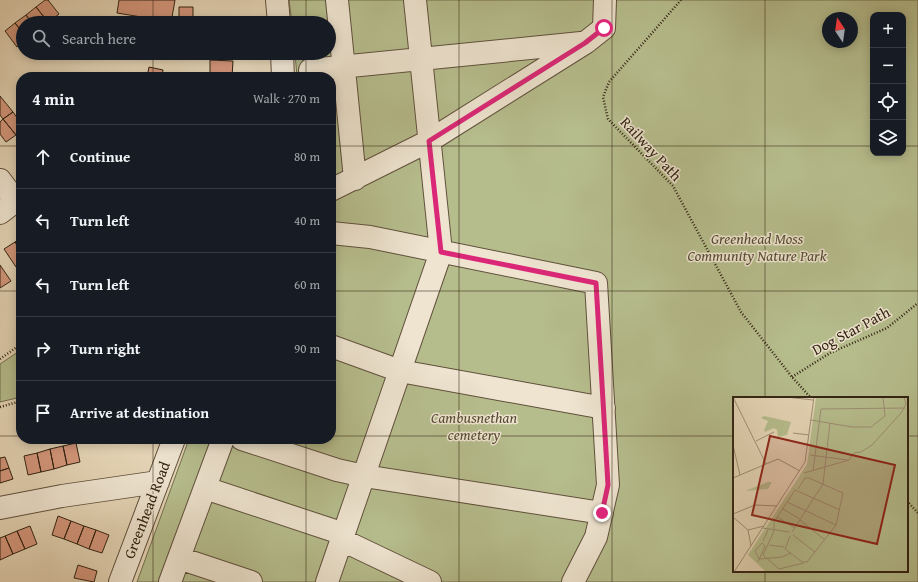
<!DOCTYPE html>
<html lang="en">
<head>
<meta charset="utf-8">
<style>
	body { margin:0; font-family:"Gentium Book Plus",serif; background:#242831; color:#f1f3f6 }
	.controls { position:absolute; right:12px; top:12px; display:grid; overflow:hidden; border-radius:8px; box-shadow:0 2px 10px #0003 }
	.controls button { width:36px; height:36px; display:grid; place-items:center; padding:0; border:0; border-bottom:1px solid #363941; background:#171b24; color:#f1f3f6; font:20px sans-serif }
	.compass { position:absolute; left:822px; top:12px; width:36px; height:36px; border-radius:50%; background:#171b24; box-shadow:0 2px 10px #0003; rotate:347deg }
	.stop { position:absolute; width:12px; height:12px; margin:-9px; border:3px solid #db2777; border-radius:50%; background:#fff }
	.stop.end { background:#db2777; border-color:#fff; box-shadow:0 1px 4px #0008 }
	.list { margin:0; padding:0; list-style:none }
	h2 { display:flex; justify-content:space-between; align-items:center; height:52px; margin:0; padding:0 16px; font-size:17px }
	h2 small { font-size:13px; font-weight:400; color:#9ea1a6 }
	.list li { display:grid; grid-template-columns:26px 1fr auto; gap:12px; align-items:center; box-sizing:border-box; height:64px; padding:0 16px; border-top:1px solid #363941 }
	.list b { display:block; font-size:15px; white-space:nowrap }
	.list em { font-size:13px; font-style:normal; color:#9ea1a6 }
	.icon { flex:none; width:22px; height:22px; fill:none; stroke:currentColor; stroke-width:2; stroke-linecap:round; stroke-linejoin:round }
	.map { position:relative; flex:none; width:918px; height:582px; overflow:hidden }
	.search { position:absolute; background:#171b24; box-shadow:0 2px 10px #0003; left:16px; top:16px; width:320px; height:44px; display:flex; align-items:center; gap:10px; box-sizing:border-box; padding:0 14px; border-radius:22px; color:#9ea1a6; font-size:15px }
	.panel { position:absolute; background:#171b24; box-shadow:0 2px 10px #0003; left:16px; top:72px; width:320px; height:372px; border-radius:16px }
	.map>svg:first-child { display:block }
	.green { fill:#b6bd8d; stroke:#747050; fill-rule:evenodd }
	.building { fill:#d4977c; stroke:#332413 }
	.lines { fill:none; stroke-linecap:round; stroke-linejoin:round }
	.minor-casing { stroke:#60503c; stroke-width:24 }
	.path { stroke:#332413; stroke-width:2.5; stroke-dasharray:1 2; stroke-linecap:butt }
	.minor { stroke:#eee4d0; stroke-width:22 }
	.route { stroke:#db2777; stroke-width:5 }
	.grid { fill:none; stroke:#332413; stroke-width:1; stroke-opacity:0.55 }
	.labels { text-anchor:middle; stroke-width:3; stroke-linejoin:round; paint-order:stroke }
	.street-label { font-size:15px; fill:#332413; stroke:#eee4d0 }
	.park-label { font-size:15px; font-style:italic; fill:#544a32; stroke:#eee4d0 }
	.inset-road { fill:none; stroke:#9e8e75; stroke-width:1 }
	.view { fill:#8f2418; fill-opacity:0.15; stroke:#8f2418; stroke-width:2 }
	.inset-edge { fill:none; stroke:#332413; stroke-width:2 }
</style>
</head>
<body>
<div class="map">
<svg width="918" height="582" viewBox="0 0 918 582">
	<rect width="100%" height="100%" fill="#e5d5b6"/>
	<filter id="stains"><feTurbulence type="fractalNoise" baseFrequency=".005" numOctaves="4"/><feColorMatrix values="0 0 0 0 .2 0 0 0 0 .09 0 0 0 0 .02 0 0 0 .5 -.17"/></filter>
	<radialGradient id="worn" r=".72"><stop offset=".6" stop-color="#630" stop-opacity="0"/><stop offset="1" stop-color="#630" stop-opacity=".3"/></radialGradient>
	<!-- green -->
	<path class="green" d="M289,0H918V582H137L189,439H331V77H297L295,53H329V23H292ZM873,15H903V153H873ZM828,18H852V42H828ZM734,398H907V571H734Z
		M21,350V397L0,402V364Z"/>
	<!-- building -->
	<path class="building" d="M45,0H48L59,14L48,22L36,7Z
		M119,0H175L171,23H154V19L117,13Z
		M36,7L48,22L47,23H32L26,15Z
		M179,7H193V22H179Z
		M26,15L32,23H23V33L15,23Z
		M15,23L23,33V42L17,47L5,31Z
		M210,60L233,61L232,77H210Z
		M149,67L163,70L162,77H147Z
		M0,96L13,112L3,119L0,115Z
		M13,112L21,123V131L16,135L3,119Z
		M3,119L16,135L6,142L0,134V122Z
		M21,237V251L15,242Z
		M15,242L21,251V264L16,267L4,249Z
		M0,265L11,281L0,288Z
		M76,443L80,462L67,465L63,446Z
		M63,446L67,465L54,469L50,449Z
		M50,449L54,469L41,472L37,453Z
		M37,453L41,472L28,475L24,456Z
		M5,457L9,468L0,471V458Z
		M9,468L13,479L0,483V471Z
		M58,516L71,521L64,539L52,535Z
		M71,521L84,526L77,544L64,539Z
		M30,526L37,544L25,549L17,531Z
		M84,526L96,530L89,549L77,544Z
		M96,530L109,535L102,553L89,549Z
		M17,531L25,549L13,554L5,536Z
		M5,536L13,554L0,560V538Z
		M78,565L97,571L94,582L74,578Z"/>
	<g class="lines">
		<!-- minor casing -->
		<g class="minor-casing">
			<path id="minor" d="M277,0L279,23
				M337,0L355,179
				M282,53L283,77
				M310,70L581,43
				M0,180L16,201
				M331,190L429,141L585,43L604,28L605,0
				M0,213L21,197
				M331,233L370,237L596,283L608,485L596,537L573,582
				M331,346L400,371L604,408
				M242,439L337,470L364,476L602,513
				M205,488L344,534
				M0,508L62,496L158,482
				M342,540L430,582
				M179,558L251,582
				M120,582L174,439
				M170,582L223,439
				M327,582L441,252L415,0"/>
		</g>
		<!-- path -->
		<path class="path" d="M681,0L609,82L603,97L608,119L673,186L741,312L792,377L811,398
			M0,359L21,344
			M792,377L830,353L887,328L918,303
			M0,407L21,401
			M907,501L918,513"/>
		<!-- minor -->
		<use href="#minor" class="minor"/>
	</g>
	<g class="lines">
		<!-- route -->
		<path class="route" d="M602,513L608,485L596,283L441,252L429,141L585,43L604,28"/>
	</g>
	<!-- grid -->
	<path class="grid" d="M153,0V23M306,0V23M459,0V582M612,0V582M765,0V398M153,53V77M306,53V77M0,146H21M331,146H873M903,146H918M0,291H21M331,291H918M0,436H21M331,436H734M907,436H918M153,439V582M306,439V582M765,571V582"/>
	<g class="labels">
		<!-- street labels -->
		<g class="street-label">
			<text transform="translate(651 149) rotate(47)" y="5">Railway Path</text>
			<text transform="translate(851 331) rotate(-28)" y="5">Dog Star Path</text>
			<text transform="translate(147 510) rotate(-69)" y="5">Greenhead Road</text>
		</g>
		<!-- park labels -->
		<g class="park-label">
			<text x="757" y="244">Greenhead Moss<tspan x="757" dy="17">Community Nature Park</tspan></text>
			<text x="474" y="423">Cambusnethan<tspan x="474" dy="17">cemetery</tspan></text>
		</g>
	</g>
	<!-- overview -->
	<g transform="translate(733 397)">
		<rect width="175" height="175" fill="#e5d5b6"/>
		<path d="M83,0H175V175H33L15,158L74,67ZM31,19L58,25L54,38L45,40L44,33L41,31L32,35L31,33L35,24L28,21ZM35,85H39L35,92L12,94Z" fill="#b6bd8d"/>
		<path class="inset-road" d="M0,0L33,67M53,0L80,3M88,12L172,11M78,23L119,30H138L152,19L150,0M60,36L76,38M23,44L41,35M0,48L7,78M77,58L114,63M80,74L88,12M71,76L116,63L121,56L128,55L139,48L168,16L173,7L171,0M0,81L45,62L67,74M54,105L103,128M50,112L67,122M0,117L22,108L44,109M0,120L15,133M44,120L62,131M67,123L92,143M30,131L56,135M59,135L90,87L97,26M60,138L82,155M57,139L52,152L69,165H74L103,128L110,96L76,81H72L65,92M30,144L35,133M29,146L22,154L26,162L49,160L58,156M36,148L51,150M18,149L15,133L31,129M25,165L32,149L29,146M71,166L46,172L30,158L41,134V125L62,93L107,113M1,175L72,65L81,0"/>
		<path class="view" d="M37,39L162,68L144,147L19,118Z"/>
		<rect width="175" height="175" class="inset-edge"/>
	</g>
	<rect width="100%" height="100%" filter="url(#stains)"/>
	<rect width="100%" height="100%" fill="url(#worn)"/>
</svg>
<div class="controls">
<button>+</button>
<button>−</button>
<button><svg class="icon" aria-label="locate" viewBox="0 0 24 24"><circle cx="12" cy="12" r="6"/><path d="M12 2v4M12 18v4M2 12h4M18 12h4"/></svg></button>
<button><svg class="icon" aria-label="layers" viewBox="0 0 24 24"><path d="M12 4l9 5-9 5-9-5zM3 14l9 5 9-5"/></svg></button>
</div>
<svg class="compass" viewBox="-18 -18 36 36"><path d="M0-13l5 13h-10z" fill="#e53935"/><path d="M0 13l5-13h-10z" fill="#9ea1a6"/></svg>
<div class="stop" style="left:604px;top:28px"></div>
<div class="stop end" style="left:602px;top:513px"></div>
<div class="search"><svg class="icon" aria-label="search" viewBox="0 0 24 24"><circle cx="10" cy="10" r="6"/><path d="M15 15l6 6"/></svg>Search here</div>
<section class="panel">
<h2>4 min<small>Walk · 270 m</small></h2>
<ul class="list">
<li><svg class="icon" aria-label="ahead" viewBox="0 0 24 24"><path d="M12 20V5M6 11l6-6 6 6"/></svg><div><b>Continue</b></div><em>80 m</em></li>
<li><svg class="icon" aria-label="left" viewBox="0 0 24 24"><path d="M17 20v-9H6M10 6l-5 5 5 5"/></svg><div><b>Turn left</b></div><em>40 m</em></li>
<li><svg class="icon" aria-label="left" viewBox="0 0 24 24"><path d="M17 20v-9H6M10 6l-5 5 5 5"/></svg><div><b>Turn left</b></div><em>60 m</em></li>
<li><svg class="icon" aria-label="right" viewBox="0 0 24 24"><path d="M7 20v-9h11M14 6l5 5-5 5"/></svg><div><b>Turn right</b></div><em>90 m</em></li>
<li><svg class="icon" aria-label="arrive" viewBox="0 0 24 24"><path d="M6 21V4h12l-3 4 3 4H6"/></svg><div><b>Arrive at destination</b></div></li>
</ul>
</section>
</div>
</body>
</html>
